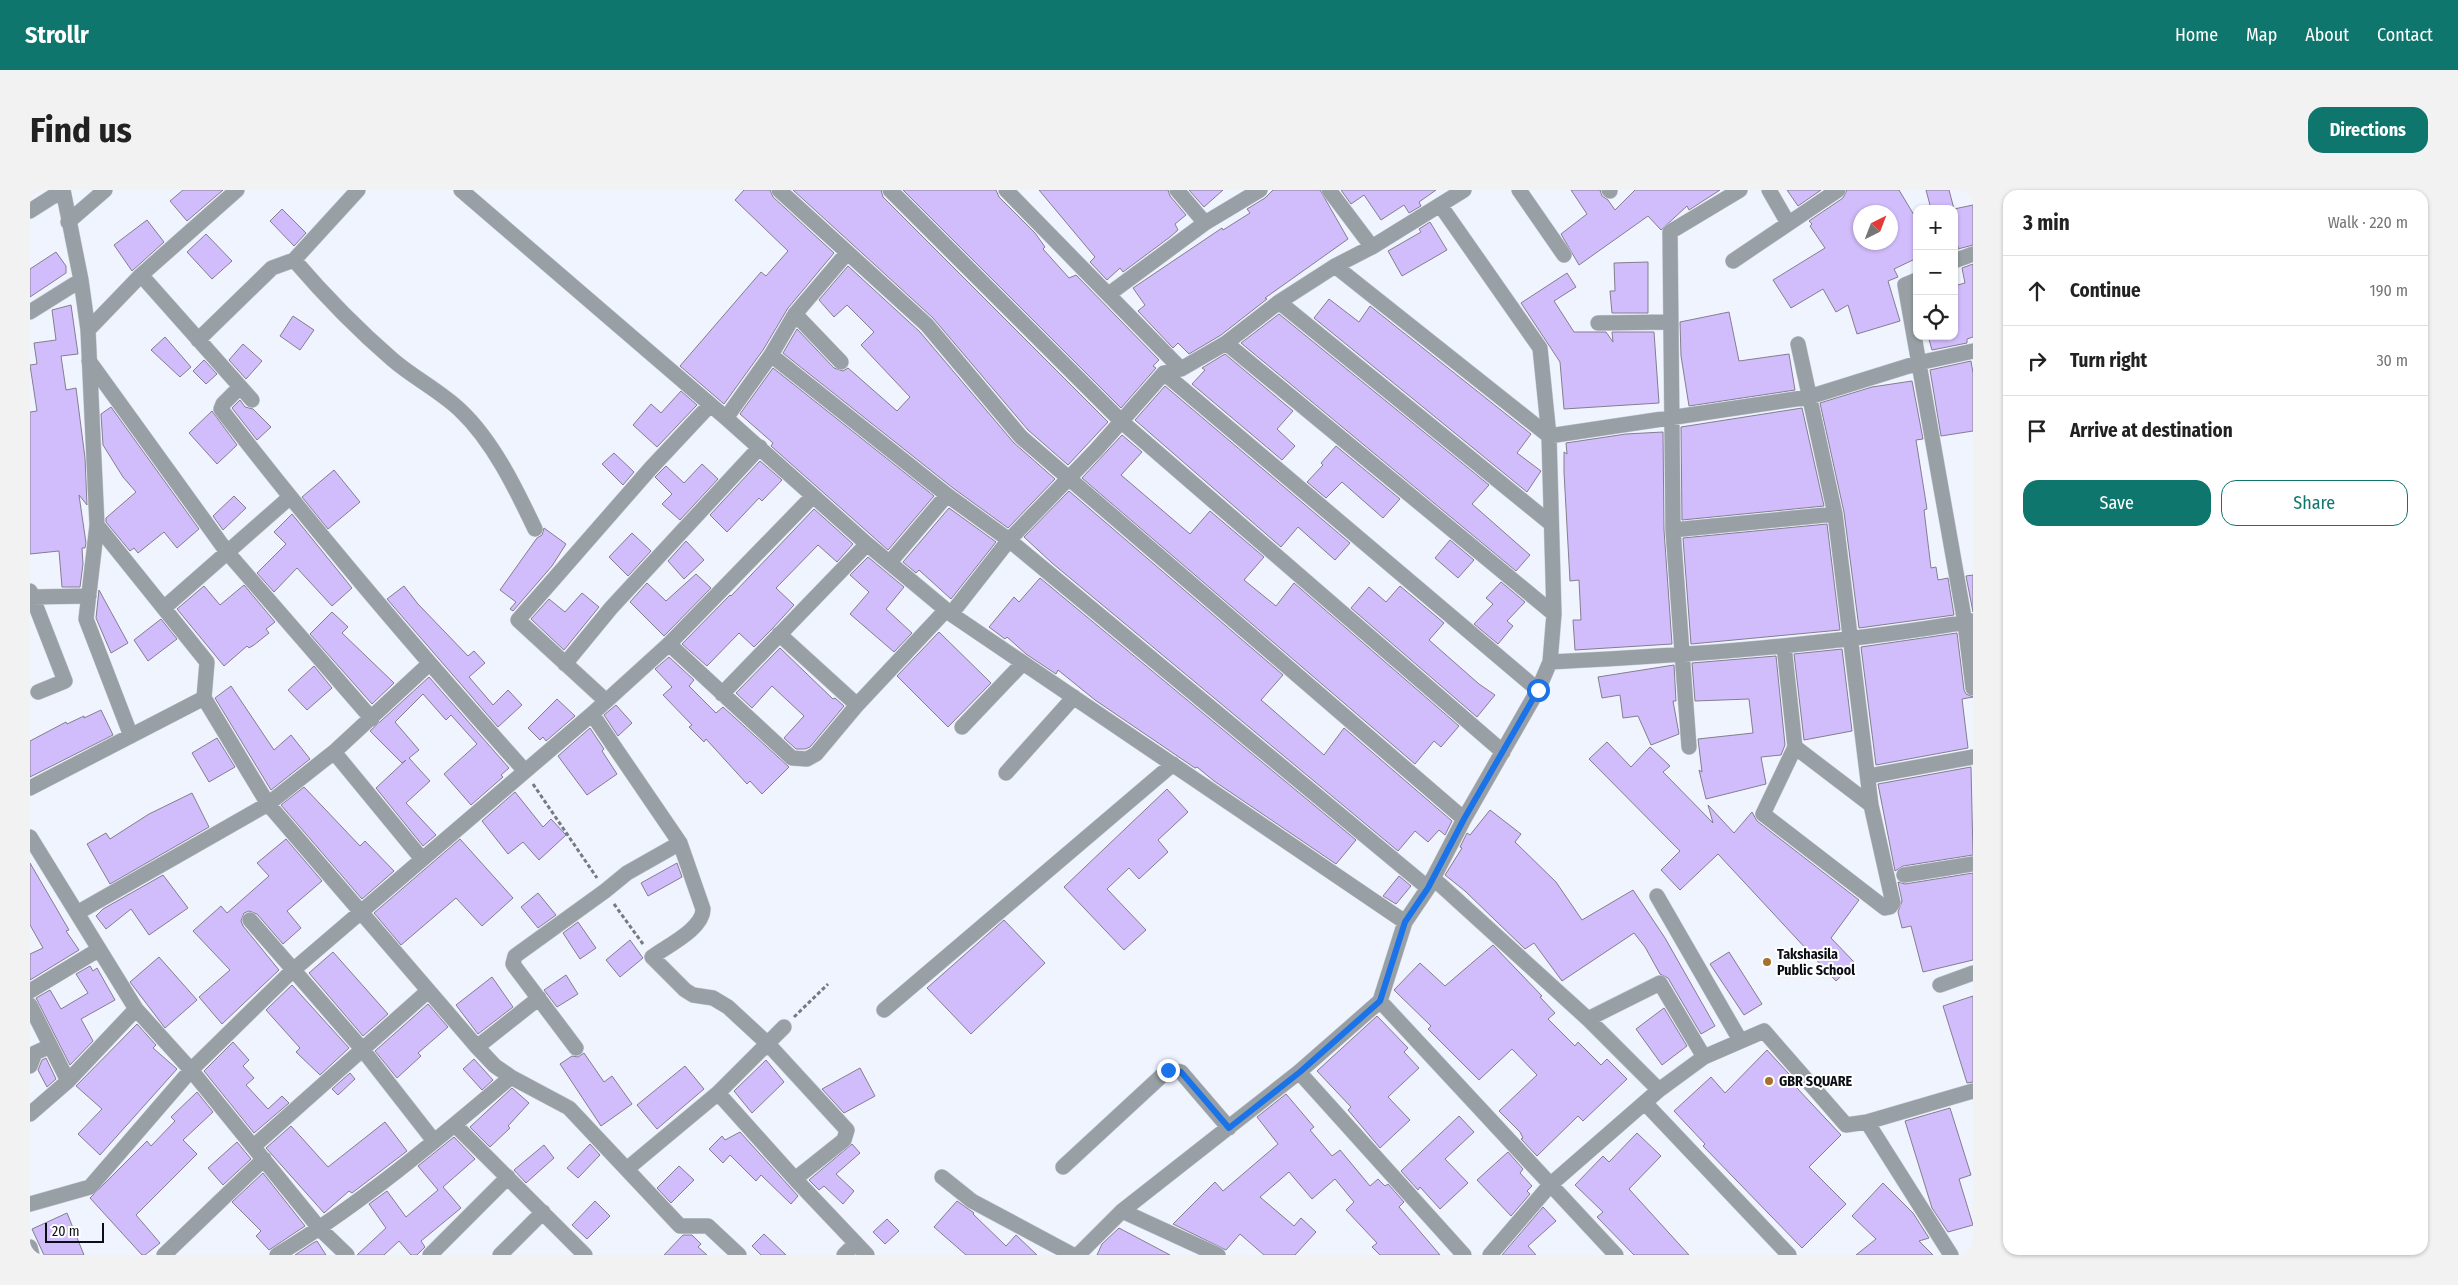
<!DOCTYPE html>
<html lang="en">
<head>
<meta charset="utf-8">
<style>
	body { margin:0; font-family:"Fira Sans Condensed",sans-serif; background:#f2f2f2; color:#222 }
	.controls { position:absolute; right:15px; top:15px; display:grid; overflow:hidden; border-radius:10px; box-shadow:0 1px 4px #0004 }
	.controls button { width:45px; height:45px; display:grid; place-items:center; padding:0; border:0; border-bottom:1px solid #e0e0e0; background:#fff; color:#222; font:25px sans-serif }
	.compass { position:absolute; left:1823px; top:15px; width:45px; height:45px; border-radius:50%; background:#fff; box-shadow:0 1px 4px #0004; rotate:42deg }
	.scale { position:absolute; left:15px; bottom:12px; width:59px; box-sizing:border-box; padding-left:5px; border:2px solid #0b0e14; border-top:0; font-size:14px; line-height:18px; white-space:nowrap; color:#0b0e14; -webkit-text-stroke:4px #fff; paint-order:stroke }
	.stop { position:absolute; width:15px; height:15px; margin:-11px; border:4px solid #1a73e8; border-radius:50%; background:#fff }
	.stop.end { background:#1a73e8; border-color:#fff; box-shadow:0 1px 5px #0008 }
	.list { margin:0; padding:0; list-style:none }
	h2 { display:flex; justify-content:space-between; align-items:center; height:65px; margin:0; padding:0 20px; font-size:21px }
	h2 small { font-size:16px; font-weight:400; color:#767676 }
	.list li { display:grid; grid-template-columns:32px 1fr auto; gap:15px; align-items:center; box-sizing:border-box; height:70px; padding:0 20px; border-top:1px solid #e0e0e0 }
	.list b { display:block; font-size:19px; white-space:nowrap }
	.list em { font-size:16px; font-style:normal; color:#767676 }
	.actions { display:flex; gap:10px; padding:15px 20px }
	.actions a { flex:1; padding:11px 0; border:1px solid #0f766e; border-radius:15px; text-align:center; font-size:18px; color:#0f766e }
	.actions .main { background:#0f766e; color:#fff }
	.icon { flex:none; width:28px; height:28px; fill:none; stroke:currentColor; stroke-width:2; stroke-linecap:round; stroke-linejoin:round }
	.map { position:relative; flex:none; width:1943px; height:1065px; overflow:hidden; border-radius:15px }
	header { display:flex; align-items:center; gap:30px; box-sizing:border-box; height:70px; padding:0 25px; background:#0f766e; color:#fff }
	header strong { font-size:24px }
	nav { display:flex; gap:28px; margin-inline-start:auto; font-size:18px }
	.intro { display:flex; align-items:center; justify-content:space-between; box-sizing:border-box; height:120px; padding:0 30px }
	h1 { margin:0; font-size:35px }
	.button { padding:12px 22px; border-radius:15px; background:#0f766e; color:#fff; font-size:18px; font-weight:700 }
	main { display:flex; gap:30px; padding:0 30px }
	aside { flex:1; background:#fff; border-radius:15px; box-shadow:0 1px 4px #0004 }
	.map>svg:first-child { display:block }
	.building { fill:#d2bdfc; stroke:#837e8f; fill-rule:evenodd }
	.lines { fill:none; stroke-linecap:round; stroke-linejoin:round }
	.minor-casing { stroke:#cbcfd9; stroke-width:16 }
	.path { stroke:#767a82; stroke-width:3; stroke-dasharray:4 2.5; stroke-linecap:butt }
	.minor { stroke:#98a0a5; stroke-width:15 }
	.route { stroke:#1a73e8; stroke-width:6 }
	.poi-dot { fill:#a6712a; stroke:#fff; stroke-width:2 }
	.labels { text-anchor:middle; stroke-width:4; stroke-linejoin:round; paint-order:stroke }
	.poi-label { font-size:14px; font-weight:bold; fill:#0b0e14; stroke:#fff; text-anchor:start }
</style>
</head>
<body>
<header>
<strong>Strollr</strong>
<nav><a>Home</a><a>Map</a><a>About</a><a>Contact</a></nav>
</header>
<div class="intro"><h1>Find us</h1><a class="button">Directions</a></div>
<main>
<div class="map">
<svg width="1943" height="1065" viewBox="0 0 1943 1065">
	<rect width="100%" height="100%" fill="#f0f4ff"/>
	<!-- building -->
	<path class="building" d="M153,0H193L157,31L140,11Z
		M714,0H740L743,7L804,63L758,118L733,160L694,214L650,176L731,82L736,86L758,61L705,10Z
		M763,0H851L853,7L1078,232L1038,275L998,240L903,128Z
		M873,0H966L969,7L1005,43L1015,57L1013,59L1039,88L1046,85L1129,170L1123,176L1126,178L1091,218Z
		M1009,0H1138L1140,6L1156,25L1145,34L1148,40L1140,47L1093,82L1090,78L1077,90L1060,72L1065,67Z
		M1159,0H1193L1174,17Z
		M1243,0H1290L1318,49L1235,108L1237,109L1191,145L1159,164L1148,153L1143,158L1108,121L1115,115L1103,98L1192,38L1193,40L1220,23L1217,19L1235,8Z
		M1311,0H1406L1389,12L1391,16L1379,23L1374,15L1351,30L1334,5L1321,14Z
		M1541,0H1570L1572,6L1578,10L1585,20L1605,0H1690L1659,20L1657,16L1631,40L1618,26L1549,75L1531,44L1557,24Z
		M1757,0H1791L1768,16Z
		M1817,0H1869L1887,30V68L1864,79L1868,87L1858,91L1870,131L1827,144L1818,115L1806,122L1793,99L1761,118L1743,90L1795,58L1780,36L1782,34L1779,31L1813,8ZM1830,22H1860V52H1830Z
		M1896,0H1919L1924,19H1901Z
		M1943,15V55L1928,59V56L1924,57V19Z
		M252,19L276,43L264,56L240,31Z
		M117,30L134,52L102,81L84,55Z
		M1400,32L1417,60L1372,86L1358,61L1391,42L1389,39Z
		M176,44L202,71L182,89L157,62Z
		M26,62L36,76V83L0,107V79Z
		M1618,72V123H1582L1580,101H1585L1584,73Z
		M1943,74V147L1937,149V153L1902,160L1898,146H1924V96L1935,93L1932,78Z
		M818,76L890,142L984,253L1025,289L978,338L923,298L753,163L767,139L804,178L813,181L818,178L867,221L880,207L831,155L844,142L817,115L804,127L789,110Z
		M1537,83L1546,97L1524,111L1544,142H1576L1583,152L1582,142H1624L1629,213L1534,219L1530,172L1491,113Z
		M1299,109L1329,132L1340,116L1501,244L1487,263L1511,281L1497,302L1284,128Z
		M41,115L48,164L31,166L36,200L46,198L55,268L57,315L49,305L56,353L55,358H52L53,374L50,397H32L29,361L0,364V222L7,221L0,175L7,174L4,153L26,150L22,120Z
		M1699,122L1709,171L1759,164L1765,200L1659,216L1651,166L1650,132Z
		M1249,124L1459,295L1442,314L1500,365L1486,381L1211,153Z
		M263,126L284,140L270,160L250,146Z
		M135,147L161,177L150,187L121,160Z
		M213,154L232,171L216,189L199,170Z
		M1195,164L1263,221L1247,239L1265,256L1252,270L1162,194L1175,180L1172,178Z
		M174,170L187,184L176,194L163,181Z
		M1941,171L1943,183V241L1911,246L1900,180Z
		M743,178L904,306L858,360L741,256L743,253L710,224Z
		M1882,191L1893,249L1886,250L1897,319L1894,320L1901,378L1906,377L1908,390L1918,388L1924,425L1829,438L1814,322L1790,213L1842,197Z
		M1135,196L1320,353L1305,370L1268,337L1251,357L1105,230Z
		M651,201L667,215L627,257L603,235L621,214L631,223Z
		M210,210L215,217L223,219L241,237L227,250L202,218Z
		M81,217L169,339L147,358L134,342L108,363L104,358L100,361L76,332V328L106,302L93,287L73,255L71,224Z
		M1772,218L1794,316L1652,330L1651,237Z
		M182,221L207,255L187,274L159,243Z
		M1633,242L1634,340L1642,454L1545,460L1543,430H1551L1549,390L1540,391L1534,282V262L1537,264L1536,253L1596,244Z
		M1092,245L1112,262L1091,285L1160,344L1180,321L1234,367L1214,390L1246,416L1264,393L1429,536L1411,557L1404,551L1385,574L1052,288Z
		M1306,256L1370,309L1353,328L1312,292L1296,308L1277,292L1293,275L1291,273Z
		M584,263L604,282L593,295L572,274Z
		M730,271L752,290L732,311L729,308L697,342L680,325Z
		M672,274L688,289L650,330L632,314L642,304L625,287L636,276L654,293Z
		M304,280L330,312L298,339L272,307Z
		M1039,301L1253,485L1231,510L1237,515L1294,565L1314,538L1422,631L1415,645L1409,640L1398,652L1385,641L1368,661L1022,373L994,347Z
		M204,306L216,318L193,340L183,326Z
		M919,318L966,352L921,409L889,380L886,383L873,372Z
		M784,319L823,354L807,372L788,355L746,398L764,415L741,440L724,457L709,443L677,476L652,454L700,405L701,406Z
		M262,324L322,398L302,416L267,378L244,402L227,383L256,354L244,342Z
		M1797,334L1810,440L1661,454L1653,348Z
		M514,338L536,354L522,376L483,421L480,419L486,412L470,400L507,348L512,345Z
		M602,343L621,361L598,386L579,367Z
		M1420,350L1444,370L1428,388L1405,368Z
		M656,351L674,370L654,389L638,371Z
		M838,367L874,397L856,419L882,443L864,462L820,424L839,402L820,385Z
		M666,384L681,398L634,446L600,412L617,393L636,411Z
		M1943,385V422L1936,386Z
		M1010,388L1326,650L1306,674L1184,591L1167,577L1165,578L1065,510L1028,480L1026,484L996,464L977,447L975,449L959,437L984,407L989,412Z
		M1471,392L1495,412L1477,431L1483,436L1468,454L1444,434L1463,414L1456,408Z
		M214,395L245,432L236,439L239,443L224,455L219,458L217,456L194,476L147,419L174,396L190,415Z
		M374,396L388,414L438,466L444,461L455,473L439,487L463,515L478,500L492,515L468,537L357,409Z
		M1370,396L1414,433L1399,450L1449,494L1465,505L1447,527L1321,418L1339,397L1356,412Z
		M69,400L98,453L81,463L66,428Z
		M552,403L569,417L534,460L501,429L519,409L535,422Z
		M302,422L318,437L312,443L364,493L342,514L280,444Z
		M131,429L147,449L118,471L104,450Z
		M909,442L961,493L918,537L867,486Z
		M1927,443L1934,500L1936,504L1943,507L1932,509L1938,558L1846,575L1831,457Z
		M750,458L803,509L805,508L814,516L780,557L775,559H766L754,548L774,526L742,496L722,518L706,503Z
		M1812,459L1822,541L1774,550L1764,464Z
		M1746,466L1755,555L1751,565L1731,567L1736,594L1676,609L1669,580L1672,582L1668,549L1723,543L1719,509L1665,511L1662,473Z
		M639,467L664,490L659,496L686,523L693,517L759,577L732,604L720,591L717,594L676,549L674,552L659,537L662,535L633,505L642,497L625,479Z
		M1644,475L1646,511H1643L1649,544L1621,555L1608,526L1593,528L1590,505L1572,508L1568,487Z
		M284,476L302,498L277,520L258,500Z
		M399,487L479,578L471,585L473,587L441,615L414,584L447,554L421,525L416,530L393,504L365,532L389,560L379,568L400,591L376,613L406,645L393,656L346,598L376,570L372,573L340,541Z
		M201,496L244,560L261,545L280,569L241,600L185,508Z
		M527,509L545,526L516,551L513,547L510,550L498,538Z
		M586,515L602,533L588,546L574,525Z
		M71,520L83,545L0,587V551L36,532L37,534L54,526V528Z
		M560,538L574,559L572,561L587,584L557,605L528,566Z
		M187,548L205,577L179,592L162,563Z
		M1577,552L1601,577L1620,557L1640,576L1633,582L1683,633L1678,615L1704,643L1722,622L1727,631L1829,710L1801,748L1825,773L1806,791L1688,664L1650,700L1631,680L1650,661L1559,569Z
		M1941,577L1943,665L1873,676L1865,681L1848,594Z
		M274,597L330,656L335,651L364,681L332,709L251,615Z
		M1137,599L1158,622L1128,650L1138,662L1109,689L1099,678L1077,699L1116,740L1094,760L1034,697Z
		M485,602L513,637L521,629L536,645L509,670L493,652L478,664L452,631Z
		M162,603L179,637L80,694L57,654L76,643L80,649L119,624Z
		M1460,620L1491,644L1485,652L1526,692L1552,730L1603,700L1635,748L1685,836L1671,844L1638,788L1630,784L1615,757L1604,743L1532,791L1504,753L1495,759L1435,701L1415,685L1432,658L1430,657L1437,643L1440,645Z
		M256,649L292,691L257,721L271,738L253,754L227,724L219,721L214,723L211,731L213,736L249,780L192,834L169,807L200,780L163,741L191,716L197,723L239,686L227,673Z
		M430,649L483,708L452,736L426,708L371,755L344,723Z
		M0,673L39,740L36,741L49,760L0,790V764L13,758L0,735Z
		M647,673L652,687L618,706L611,693Z
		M1943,683V770L1893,782L1881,736L1872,738L1868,722L1872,711L1868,692L1875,694Z
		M133,685L158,718L119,745L101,719L76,739L66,726L73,719Z
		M1369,686L1381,696L1366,714L1353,706Z
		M508,703L526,725L508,738L491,717Z
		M974,730L1015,773L941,844L897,798Z
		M548,732L566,758L550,769L533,743Z
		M600,750L613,768L590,787L576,770Z
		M1463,755L1512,806L1510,807L1525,823L1518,829L1545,856L1548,852L1571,875L1577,869L1597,889L1553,931L1548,926L1507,966L1491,949L1493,948L1490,942L1469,921L1507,885L1482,859L1449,890L1398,839L1401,836L1364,800L1390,773L1415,796Z
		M303,762L358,824L333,846L279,783Z
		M1699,762L1732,814L1714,825L1680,774Z
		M129,767L167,810L135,838L100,792Z
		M60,776L63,781L67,778L85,810L51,829L63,851L40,875L6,808L20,800L31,819L58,803L46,784Z
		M536,785L548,804L527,817L514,800Z
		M462,787L483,817L448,844L426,815Z
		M262,795L319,858L290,885L266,862L270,858L236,820Z
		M1943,806V892L1937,893L1913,816Z
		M398,814L418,837L388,863L391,866L367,888L345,861Z
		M1634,818L1657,856L1632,875L1606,839Z
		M1347,826L1378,858L1374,862L1389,878L1358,907L1380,930L1350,958L1318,920L1321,917L1287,881Z
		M107,834L126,855L123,858L147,879L70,965L48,944L72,919L46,896Z
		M203,852L219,870L213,876L224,888L216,895L238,919L252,906L259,913L224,943L174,881Z
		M1737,860L1769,895L1766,897L1811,945L1779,977L1816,1014L1772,1058L1673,956L1675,954L1644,921L1681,887L1695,903Z
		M554,863L574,892L582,886L602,914L571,936L530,874L542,866L548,867Z
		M16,868L26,889L17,897L8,880L12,870Z
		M444,869L463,890L452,900L433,879Z
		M736,870L754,892L722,923L704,901Z
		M655,876L674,899L627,939L607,915Z
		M830,878L845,906L814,923L792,899Z
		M320,883L325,889L308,905L302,899Z
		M482,898L499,913L478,936L480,938L460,957L440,937Z
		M167,902L183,922L153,950L167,964L106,1025L130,1053L115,1065H112L60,1008L117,951L121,956L145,931L141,927Z
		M1256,904L1284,937L1280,940L1302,966L1310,960L1340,996L1348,989L1355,996L1358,994L1374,1012L1369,1017L1410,1065H1350L1342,1057L1347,1053L1316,1020L1324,1012L1305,989L1282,1009L1259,982L1230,1007L1264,1036L1271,1028L1286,1042L1265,1065H1234L1210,1044L1196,1060L1143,1034L1185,992L1193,1001L1248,954L1227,927Z
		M1920,918L1941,985L1929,989L1943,1035L1918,1042L1902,1018L1875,931Z
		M1429,926L1444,942L1415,969L1438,993L1410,1019L1390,997L1388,1000L1371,981Z
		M355,932L377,961L322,1003L319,1001L294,1023L236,958L261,936L298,977Z
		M710,942L768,1006L761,1014L731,985L726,991L700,965L693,973L679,959L692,946L695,950Z
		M1607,943L1631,966L1599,999L1659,1065H1604L1567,1027L1573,1022L1545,995L1573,966L1579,972Z
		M424,947L445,969L413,997L431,1018L391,1051L395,1057L387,1065H381L369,1051L354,1065H327L356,1038L339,1014L357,1001L376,1027L408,1000L388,976Z
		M207,952L221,969L193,995L178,978Z
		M560,954L570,965L548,988L537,978Z
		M822,954L830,963L806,984L824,1001L813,1014L794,996L789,1000L779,990Z
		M514,955L524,968L496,993L484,980Z
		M1478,962L1493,979L1490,983L1502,996L1497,1001L1500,1004L1481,1026L1447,990Z
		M649,976L664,990L641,1013L627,998Z
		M233,983L275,1036L239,1060L226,1046L231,1041L202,1012Z
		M1853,993L1883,1023L1899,1048L1889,1051L1903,1065H1826L1846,1049L1822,1026Z
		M565,1011L580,1026L557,1049L542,1035Z
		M927,1011L944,1023L943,1024L976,1056L986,1045L1007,1065H936L904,1037Z
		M1513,1017L1526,1031L1498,1056L1506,1065H1472Z
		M37,1023L54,1065H14L2,1039Z
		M857,1029L869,1041L855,1054L843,1042Z
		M1089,1038L1140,1065H1067L1072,1054Z
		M734,1044L756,1065H731L722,1056Z
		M653,1045H662L671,1054L668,1057L677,1065H634Z
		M287,1051L296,1065H265L283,1053Z"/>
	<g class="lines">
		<!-- minor casing -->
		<g class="minor-casing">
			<path id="minor" d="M33,0L51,90L58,140L67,335L56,429L101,546
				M431,0L696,228L837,354L921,424L1375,732
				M749,0L897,135L991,247L1434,629
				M860,0L1092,232L1473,562
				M976,0L1151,179
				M1147,0L1175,33
				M1299,0L1342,57
				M1489,0L1534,65
				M1579,0L1580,1
				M1739,0L1758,33
				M0,21L33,0
				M38,32L75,0
				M264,70C295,106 327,139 363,170C384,188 410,201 430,220C463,251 486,299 505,339
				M1703,71L1808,0
				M1924,71L1943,64
				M1305,76L1519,246L1779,207L1888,173L1943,161
				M111,85L222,210
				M1887,90L1875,95L1935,433L1943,498
				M1079,104L1175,33L1230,0
				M1249,112L1520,333
				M0,122L51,90
				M765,124L811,172
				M1568,133L1640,132
				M58,140L111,85L207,0
				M168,150L242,78L264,70L328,0
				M1196,153L1524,424
				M741,165L917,305L979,350L1398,698
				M59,171L197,362L342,529
				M1134,183L1508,500
				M210,197L193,214L191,219L194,223C289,346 390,464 494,580
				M696,228L741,165L765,124L817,63
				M67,335L177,472L174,508L238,614L447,857L465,876L481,887L539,918L650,1036H678L709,1065
				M1643,340L1805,324
				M860,372L917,305
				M0,401L35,491L8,502
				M0,407L59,406
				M135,417L259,308
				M921,424L979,350L1066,260L1134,183L1151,179L1196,153L1249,112L1305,76L1342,57L1434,0
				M749,444L827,515
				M639,454L762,568L777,569L786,564L827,515L916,420
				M1754,456L1765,557L1733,624L1855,718L1860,717L1863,713L1841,615L1805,324L1768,154
				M1520,472C1662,465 1803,455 1943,431
				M535,474L581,418L730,257
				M692,504L837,354
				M575,510L488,430L620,279L680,215
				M562,524L650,653L673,719C673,739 637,756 622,767L655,800L663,805L683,808L698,817L738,854L817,940L814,950L765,989
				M932,537L993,473
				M1659,557L1643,340L1640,42L1710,0
				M1765,557L1841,615
				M304,562L392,669
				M976,583L1044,507
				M1839,586L1943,567
				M0,598L174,508
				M0,647L106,819L161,880L290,1039L317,1065
				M1874,685L1943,674
				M1403,688L1558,829L1629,900
				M1627,706L1710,850
				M47,723L238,614L304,562L399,474
				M220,730L333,860L404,951
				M1910,795L1943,783
				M0,801L68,760
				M1350,811L1586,1065
				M0,815L38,891
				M854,820L1143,574
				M1558,829L1630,793L1674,867
				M447,857L509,808
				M546,858L485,777L483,774L485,766L575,701L597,683L650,653
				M0,876L5,863L20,856
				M1269,882L1434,1065
				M688,903L765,989L837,1065
				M1616,914L1759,1065
				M0,924L38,891L106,819
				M1837,932L1921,1065
				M425,935L555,1065
				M224,956L398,801
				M1033,977L1138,880L1151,882L1199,938
				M598,978L688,903L754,837
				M912,987L942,1011L1043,1065
				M0,1014L60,997L161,880L262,781L562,524L639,454L783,306
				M1092,1021L1188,1065
				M0,1057L2,1065
				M134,1065L234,969
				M247,1065C331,1014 407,950 481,887
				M400,1065L478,987
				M470,1065L513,1022
				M814,1065L826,1053
				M1048,1065L1092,1021L1269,882L1350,811L1375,732L1398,698L1434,629L1508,500L1520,472L1524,424L1519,246L1510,158L1410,15
				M1460,1065L1520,995L1629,900L1674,867L1734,841L1816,935L1837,932L1943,901"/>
		</g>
		<!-- path -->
		<path class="path" d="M503,594L567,688
			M584,714L613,754
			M764,827L798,794"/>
		<!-- minor -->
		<use href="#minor" class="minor"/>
	</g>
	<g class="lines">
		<!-- route -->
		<path class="route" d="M1138,880L1151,882L1199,938L1270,882L1350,811L1375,732L1398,698L1434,629L1508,500"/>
	</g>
	<!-- markers -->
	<g class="poi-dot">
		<circle cx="1737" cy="772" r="5"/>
		<circle cx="1739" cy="891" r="5"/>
	</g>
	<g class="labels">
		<!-- poi labels -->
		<g class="poi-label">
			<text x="1747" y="769">Takshasila<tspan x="1747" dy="16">Public School</tspan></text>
			<text x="1749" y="896">GBR SQUARE</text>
		</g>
	</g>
</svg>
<div class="controls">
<button>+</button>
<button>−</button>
<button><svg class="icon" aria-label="locate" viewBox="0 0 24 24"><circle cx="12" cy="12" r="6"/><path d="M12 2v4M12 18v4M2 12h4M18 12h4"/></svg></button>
</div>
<svg class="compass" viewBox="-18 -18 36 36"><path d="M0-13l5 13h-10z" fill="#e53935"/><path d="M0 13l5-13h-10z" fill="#767676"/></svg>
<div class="scale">20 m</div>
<div class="stop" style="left:1508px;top:500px"></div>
<div class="stop end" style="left:1138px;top:880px"></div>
</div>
<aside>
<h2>3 min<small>Walk · 220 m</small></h2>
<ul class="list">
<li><svg class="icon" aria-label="ahead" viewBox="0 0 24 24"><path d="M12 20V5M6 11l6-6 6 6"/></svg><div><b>Continue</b></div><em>190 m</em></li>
<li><svg class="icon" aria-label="right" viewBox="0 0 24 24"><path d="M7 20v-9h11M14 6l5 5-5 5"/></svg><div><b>Turn right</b></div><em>30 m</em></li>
<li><svg class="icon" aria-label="arrive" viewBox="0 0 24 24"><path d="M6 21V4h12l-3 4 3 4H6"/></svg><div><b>Arrive at destination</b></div></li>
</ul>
<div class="actions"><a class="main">Save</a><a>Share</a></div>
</aside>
</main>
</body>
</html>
